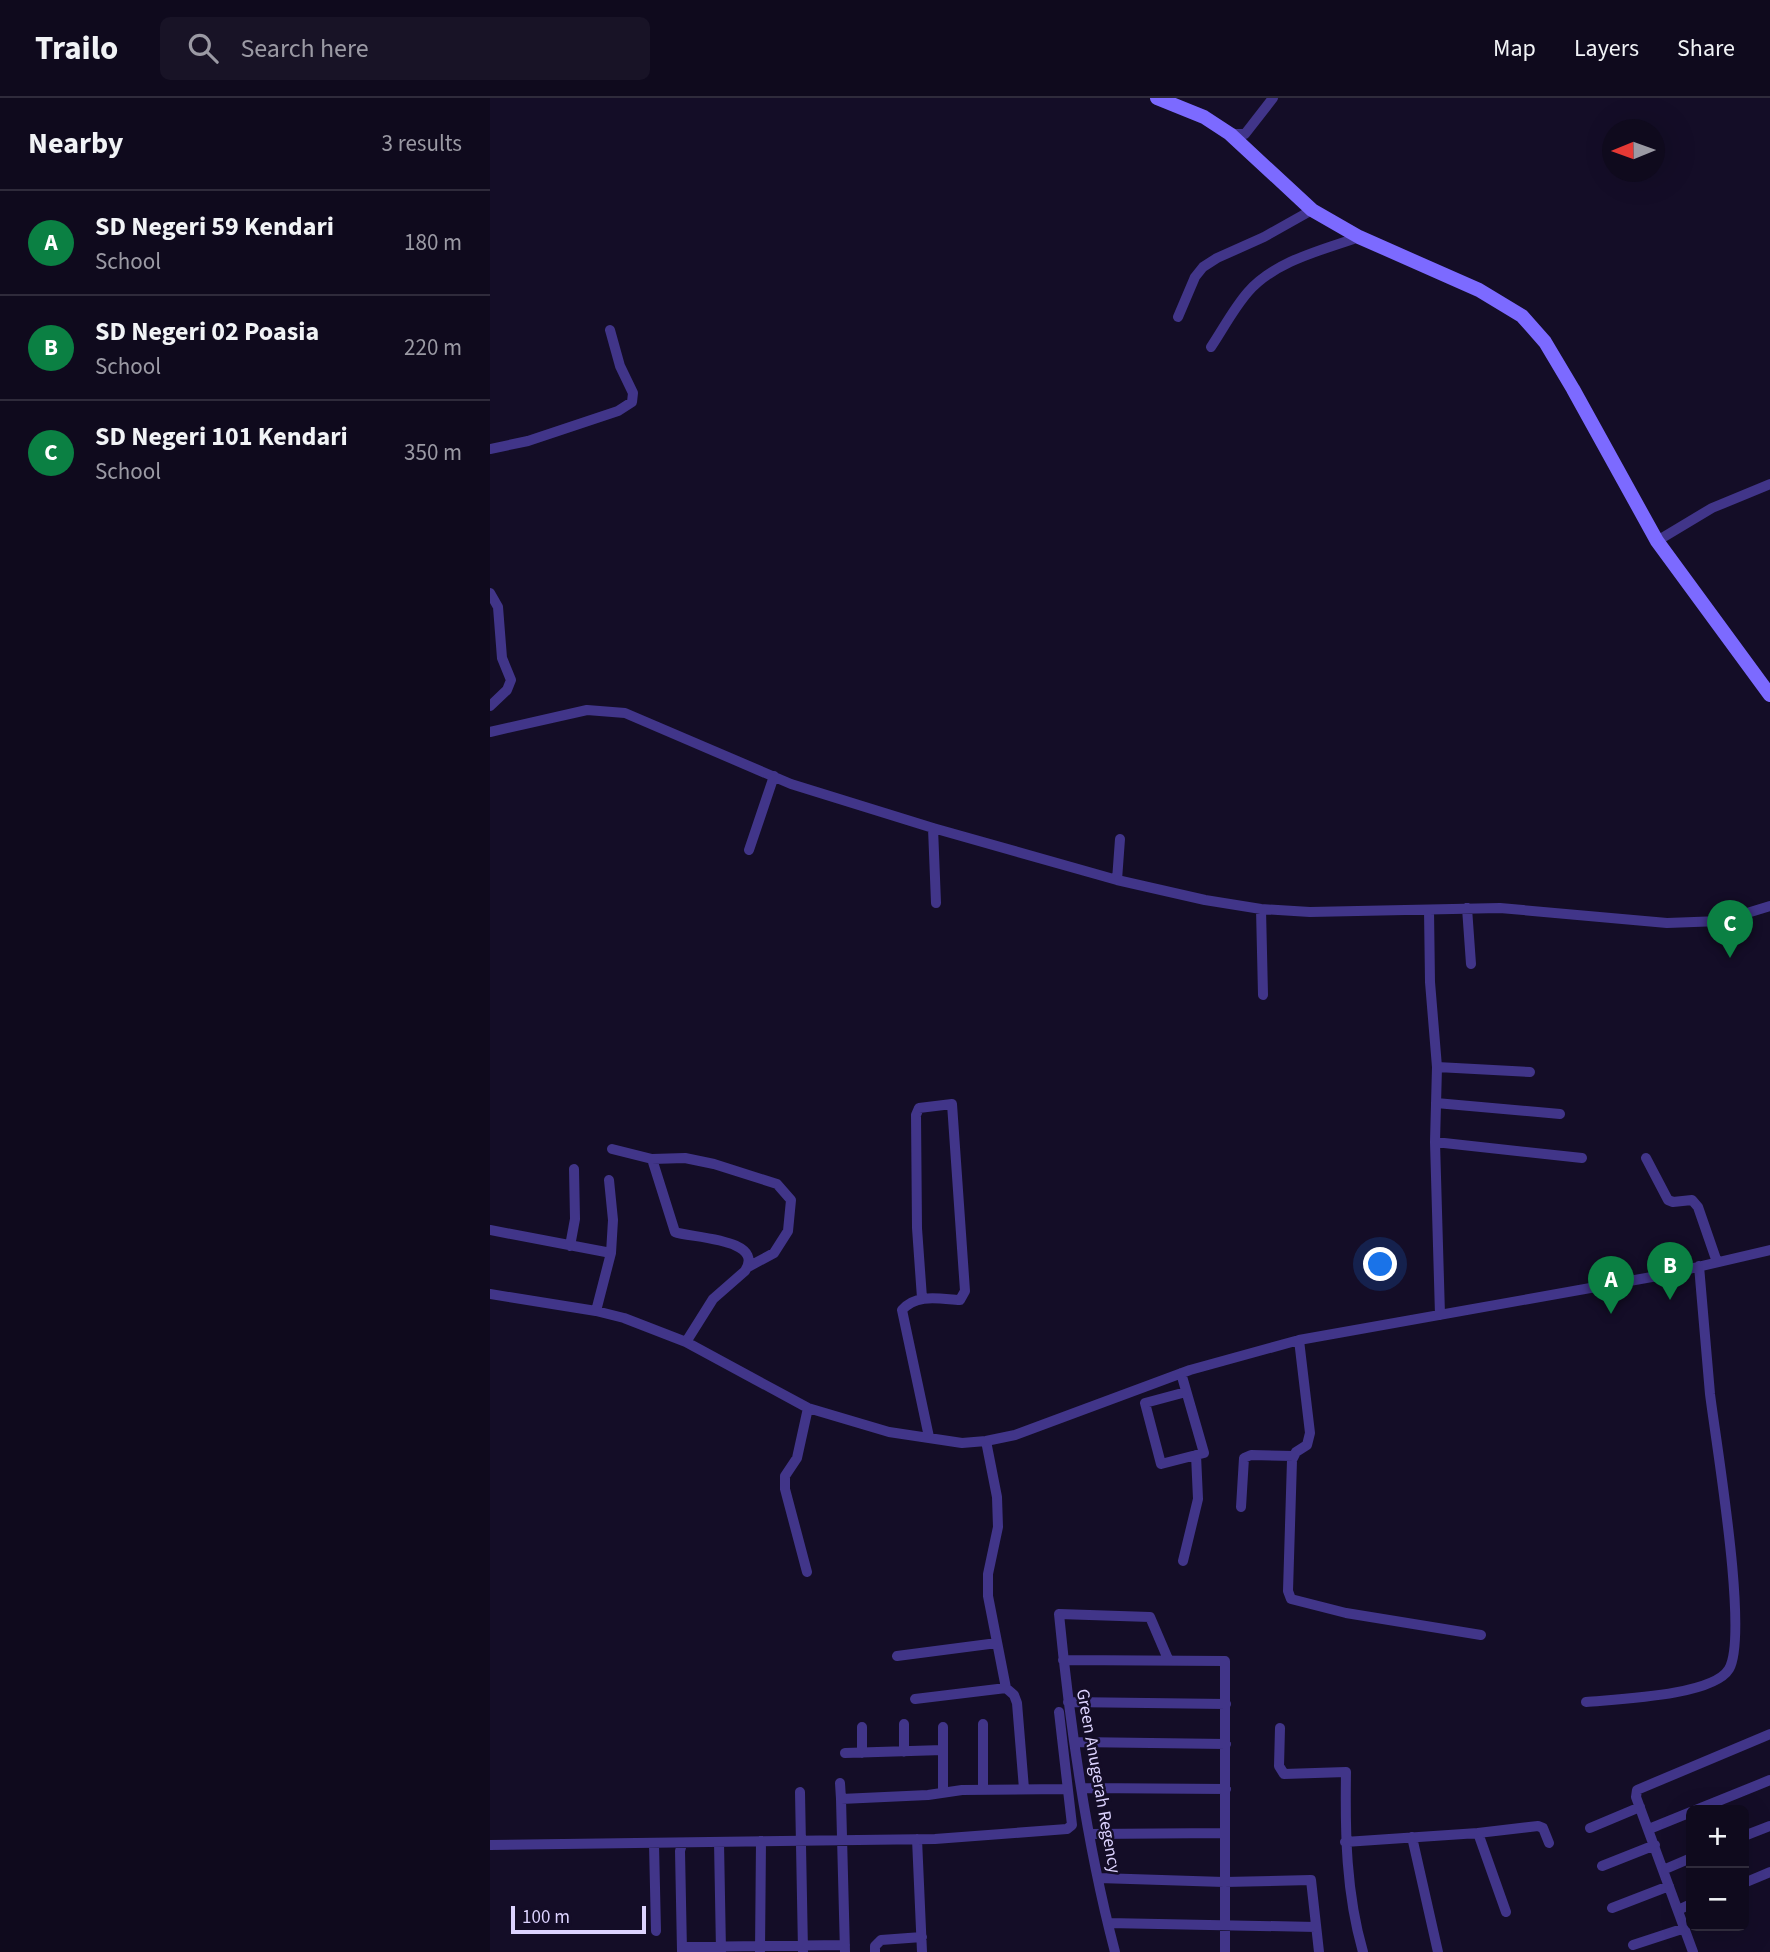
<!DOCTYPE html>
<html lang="en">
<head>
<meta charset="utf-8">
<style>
	body { margin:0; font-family:"Source Sans 3",sans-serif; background:#181326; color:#f1f3f6 }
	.controls { position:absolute; right:21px; bottom:21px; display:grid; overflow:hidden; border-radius:10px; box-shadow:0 7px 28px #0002 }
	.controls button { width:63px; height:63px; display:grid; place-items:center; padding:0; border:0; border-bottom:2px solid #2f2b3b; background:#0f0a1d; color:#f1f3f6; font:35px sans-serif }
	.compass { position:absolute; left:1112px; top:21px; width:63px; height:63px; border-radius:50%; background:#0f0a1d; box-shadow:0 7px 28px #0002; rotate:269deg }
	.scale { position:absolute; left:21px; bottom:18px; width:135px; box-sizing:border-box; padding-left:7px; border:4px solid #ddd3ff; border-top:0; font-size:19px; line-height:24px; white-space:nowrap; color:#ddd3ff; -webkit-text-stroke:5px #140d27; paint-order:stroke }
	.you { position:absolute; left:891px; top:1167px; width:24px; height:24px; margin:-18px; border:5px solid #fff; border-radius:50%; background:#1a73e8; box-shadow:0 0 0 10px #1a73e833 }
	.badge { display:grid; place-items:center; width:46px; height:46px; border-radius:50%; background:#0b8043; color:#fff; font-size:23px; font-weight:700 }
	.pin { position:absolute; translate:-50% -58px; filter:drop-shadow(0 2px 4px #0008) }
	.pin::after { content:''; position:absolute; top:37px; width:24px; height:21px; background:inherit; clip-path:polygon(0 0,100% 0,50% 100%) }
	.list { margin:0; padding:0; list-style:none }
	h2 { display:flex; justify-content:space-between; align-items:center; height:91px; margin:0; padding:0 28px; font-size:30px }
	h2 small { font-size:23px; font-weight:400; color:#9b9aa4 }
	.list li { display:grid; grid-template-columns:46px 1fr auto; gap:21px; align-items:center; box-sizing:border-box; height:105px; padding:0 28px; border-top:2px solid #2f2b3b }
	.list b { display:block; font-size:26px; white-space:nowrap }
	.list p { margin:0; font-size:23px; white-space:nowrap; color:#9b9aa4 }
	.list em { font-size:23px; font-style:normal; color:#9b9aa4 }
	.icon { flex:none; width:38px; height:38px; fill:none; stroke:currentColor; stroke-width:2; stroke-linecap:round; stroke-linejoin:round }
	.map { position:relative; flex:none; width:1280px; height:1854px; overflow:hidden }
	header { display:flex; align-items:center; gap:42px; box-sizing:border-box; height:98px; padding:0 35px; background:#0f0a1d; border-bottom:2px solid #2f2b3b }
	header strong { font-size:33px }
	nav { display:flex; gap:38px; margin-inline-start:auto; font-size:24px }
	.search { width:490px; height:63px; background:#181326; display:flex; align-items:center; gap:18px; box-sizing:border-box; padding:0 24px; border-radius:10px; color:#9b9aa4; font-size:26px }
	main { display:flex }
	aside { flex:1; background:#0f0a1d }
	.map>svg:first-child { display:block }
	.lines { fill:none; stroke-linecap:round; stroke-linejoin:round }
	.street { stroke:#413589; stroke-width:10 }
	.secondary { stroke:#7c6aff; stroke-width:14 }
	.labels { text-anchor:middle; stroke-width:5; stroke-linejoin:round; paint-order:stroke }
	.street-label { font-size:18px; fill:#ddd3ff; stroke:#140d27 }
</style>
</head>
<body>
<header>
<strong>Trailo</strong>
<div class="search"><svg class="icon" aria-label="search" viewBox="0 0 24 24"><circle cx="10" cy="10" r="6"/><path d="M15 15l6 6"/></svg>Search here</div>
<nav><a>Map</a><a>Layers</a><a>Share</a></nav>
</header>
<main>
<aside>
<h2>Nearby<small>3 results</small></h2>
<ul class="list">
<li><span class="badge">A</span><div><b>SD Negeri 59 Kendari</b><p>School</p></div><em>180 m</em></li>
<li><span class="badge">B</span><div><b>SD Negeri 02 Poasia</b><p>School</p></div><em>220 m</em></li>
<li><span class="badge">C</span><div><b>SD Negeri 101 Kendari</b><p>School</p></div><em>350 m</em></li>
</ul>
</aside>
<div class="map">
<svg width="1280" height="1854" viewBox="0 0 1280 1854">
	<rect width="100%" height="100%" fill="#140d27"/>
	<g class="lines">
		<!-- street -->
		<path class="street" d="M740,36H755L783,0
			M688,219L705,179L713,169L727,160L774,139L822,112
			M721,249C733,231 744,210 758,194C785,163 832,152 869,139
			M0,351L38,343L128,313L142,304L143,295L130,268L120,232
			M1167,443L1222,410L1280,386
			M0,495L8,509L12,560L21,582L17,592L0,608
			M0,634L97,612L135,615L301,686L443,730L627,782L715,802L771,811L820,814L1010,810L1177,825L1231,823L1280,808
			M443,730L446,805
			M259,752L284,678
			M627,782L630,741
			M977,810L981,866
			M771,811L773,897
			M939,812L940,884L947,969L945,1044L950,1217
			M947,969L1040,974
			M946,1005L1070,1016
			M945,1044L1092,1060
			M122,1051L162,1061L185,1134C200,1140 276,1140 255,1173L223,1201L196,1244
			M1156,1060L1178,1102L1183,1104L1202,1102L1208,1109L1227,1164
			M162,1061L195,1060L224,1066L287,1086L301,1102L298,1133L284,1155L258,1169
			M119,1082L123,1122L121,1155
			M0,1132L121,1155L106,1213
			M80,1148L85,1121L84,1071
			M0,1196L106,1213L134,1220L196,1244L318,1310L399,1334L472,1345L496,1343L525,1337L700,1272L809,1242L1173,1177L1280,1152
			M432,1200L427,1130L426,1017L429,1010L462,1006L475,1193L470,1202C450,1201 427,1195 412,1212L439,1339
			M809,1242L820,1335L817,1347L806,1354L802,1362L798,1493L801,1501L856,1515L991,1537
			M691,1275L714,1355L671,1366L655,1305L696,1294
			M751,1409L754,1360L761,1357L804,1358
			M693,1463L708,1401L706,1357
			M317,1474L295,1391V1378L307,1360L318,1310
			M407,1558L507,1545
			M573,1562L735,1563V1854
			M516,1590L524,1597L527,1605L534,1691
			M425,1601L516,1590L498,1498V1476L508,1429L507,1399L496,1343
			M578,1604L736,1606
			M1096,1604C1127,1601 1223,1598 1239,1571C1259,1537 1226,1345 1220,1296C1216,1253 1213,1211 1209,1168
			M414,1626V1654
			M790,1630L789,1668L794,1676L856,1674C855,1735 856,1795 873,1854
			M586,1644L736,1646
			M355,1655L453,1652
			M372,1655V1629
			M350,1685L351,1701
			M593,1690L736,1691
			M493,1692V1626
			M310,1694L313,1853
			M453,1694V1629
			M1206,1712L1280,1682
			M1100,1730L1150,1709
			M1159,1731L1201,1714
			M988,1735L1048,1728L1053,1730L1059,1745
			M600,1736L735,1735
			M1254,1738L1280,1728
			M922,1739L948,1854
			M427,1741L432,1854
			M229,1744L231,1853
			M855,1744L988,1735L1016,1814
			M164,1746L166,1833
			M0,1747L445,1741L577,1731L582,1727L569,1614
			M1112,1768L1165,1747
			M1173,1772L1201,1760
			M609,1780L734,1784L821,1782L829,1854
			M1254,1785L1280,1774
			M1122,1810L1179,1788
			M1188,1812L1201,1806
			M618,1825L826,1829
			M1143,1847L1195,1830
			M192,1849L355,1847
			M192,1853L190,1753L192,1746
			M270,1853L271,1743
			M355,1854L351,1701L438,1697L472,1692L577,1691
			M385,1854V1848L391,1842L432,1839
			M625,1854C596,1744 580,1629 569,1516L660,1519L678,1561
			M1203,1854L1146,1699L1147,1692L1280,1636"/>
		<!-- secondary -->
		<path class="secondary" d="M667,0L714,19L740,36L822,112L869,139L989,192L1032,218L1055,244L1083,291L1167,443L1280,597"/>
	</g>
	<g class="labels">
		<!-- street labels -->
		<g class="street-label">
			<text transform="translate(609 1683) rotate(80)" y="6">Green Anugerah Regency</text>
		</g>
	</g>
</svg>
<div class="controls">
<button>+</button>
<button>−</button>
</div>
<svg class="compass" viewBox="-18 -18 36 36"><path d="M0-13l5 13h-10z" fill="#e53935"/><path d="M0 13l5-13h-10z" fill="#9b9aa4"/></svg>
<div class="scale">100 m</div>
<div class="you"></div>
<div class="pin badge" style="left:1121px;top:1216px">A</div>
<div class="pin badge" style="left:1180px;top:1202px">B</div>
<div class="pin badge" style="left:1240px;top:860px">C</div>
</div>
</main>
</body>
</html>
